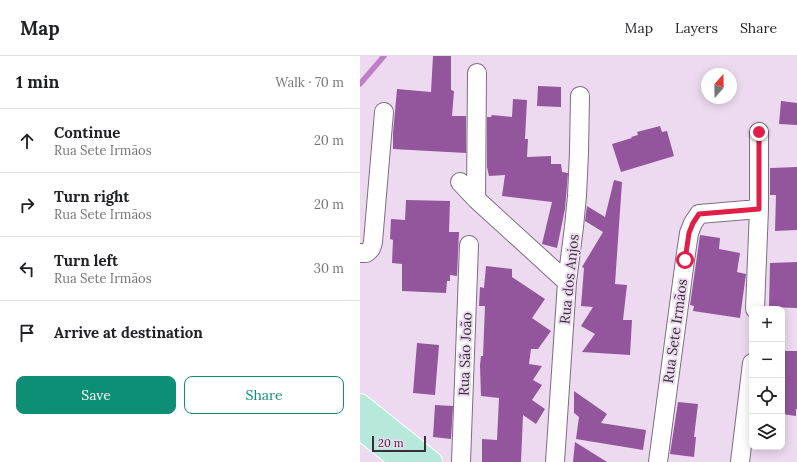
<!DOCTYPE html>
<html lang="en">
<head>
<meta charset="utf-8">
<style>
	body { margin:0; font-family:Lora,serif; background:#f2f2f2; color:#202124 }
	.controls { position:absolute; right:12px; bottom:12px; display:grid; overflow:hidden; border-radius:8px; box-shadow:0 2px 10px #0003 }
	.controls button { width:36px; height:36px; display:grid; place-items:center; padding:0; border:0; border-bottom:1px solid #e0e0e0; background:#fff; color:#202124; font:20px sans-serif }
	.compass { position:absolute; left:341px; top:12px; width:36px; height:36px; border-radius:50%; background:#fff; box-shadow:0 2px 10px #0003; rotate:20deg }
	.scale { position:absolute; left:12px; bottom:10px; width:54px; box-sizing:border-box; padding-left:4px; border:2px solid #362f37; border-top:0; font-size:11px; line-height:14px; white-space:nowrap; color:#362f37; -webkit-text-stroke:3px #eddaf0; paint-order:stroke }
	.stop { position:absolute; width:12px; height:12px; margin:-9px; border:3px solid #e11d48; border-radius:50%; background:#fff }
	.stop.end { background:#e11d48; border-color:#fff; box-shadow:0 1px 4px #0008 }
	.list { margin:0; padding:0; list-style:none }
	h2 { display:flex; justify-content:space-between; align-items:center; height:52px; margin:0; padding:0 16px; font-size:17px }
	h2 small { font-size:13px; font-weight:400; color:#757577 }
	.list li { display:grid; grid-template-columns:26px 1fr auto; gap:12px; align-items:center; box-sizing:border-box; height:64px; padding:0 16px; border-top:1px solid #e0e0e0 }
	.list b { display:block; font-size:15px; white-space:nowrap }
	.list p { margin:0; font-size:13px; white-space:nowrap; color:#757577 }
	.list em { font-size:13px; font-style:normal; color:#757577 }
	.actions { display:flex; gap:8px; padding:12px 16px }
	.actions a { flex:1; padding:9px 0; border:1px solid #0d8f76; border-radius:8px; text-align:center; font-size:14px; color:#0d8f76 }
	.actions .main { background:#0d8f76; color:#fff }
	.icon { flex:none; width:22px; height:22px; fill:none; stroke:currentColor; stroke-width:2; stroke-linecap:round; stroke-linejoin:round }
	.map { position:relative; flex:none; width:437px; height:406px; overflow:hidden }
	header { display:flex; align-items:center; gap:24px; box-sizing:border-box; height:56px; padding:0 20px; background:#fff; border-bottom:1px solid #e0e0e0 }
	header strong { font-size:19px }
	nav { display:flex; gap:22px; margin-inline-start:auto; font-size:14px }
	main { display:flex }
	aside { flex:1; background:#fff }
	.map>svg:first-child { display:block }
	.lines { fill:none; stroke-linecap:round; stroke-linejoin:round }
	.stream { stroke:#bf7fc8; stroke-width:5.5 }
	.building { fill:#93559c }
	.minor-casing { stroke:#7e6c80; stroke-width:20 }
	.major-casing { stroke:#fff; stroke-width:24 }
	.minor { stroke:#fff; stroke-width:18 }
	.major { stroke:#b6e9db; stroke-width:22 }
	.route { stroke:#e11d48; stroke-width:5 }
	.labels { text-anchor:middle; stroke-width:4; stroke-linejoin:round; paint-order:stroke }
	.street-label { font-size:14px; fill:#362f37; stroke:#eddaf0 }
</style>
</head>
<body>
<header>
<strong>Map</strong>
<nav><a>Map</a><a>Layers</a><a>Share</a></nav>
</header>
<main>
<aside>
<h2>1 min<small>Walk · 70 m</small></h2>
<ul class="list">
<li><svg class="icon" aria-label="ahead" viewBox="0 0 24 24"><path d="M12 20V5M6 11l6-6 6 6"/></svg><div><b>Continue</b><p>Rua Sete Irmãos</p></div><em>20 m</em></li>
<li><svg class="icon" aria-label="right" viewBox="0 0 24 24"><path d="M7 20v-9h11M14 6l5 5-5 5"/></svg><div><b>Turn right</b><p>Rua Sete Irmãos</p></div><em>20 m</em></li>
<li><svg class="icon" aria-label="left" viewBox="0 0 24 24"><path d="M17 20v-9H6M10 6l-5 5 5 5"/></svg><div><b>Turn left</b><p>Rua Sete Irmãos</p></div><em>30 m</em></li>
<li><svg class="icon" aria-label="arrive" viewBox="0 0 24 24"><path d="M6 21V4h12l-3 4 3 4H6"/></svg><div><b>Arrive at destination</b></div></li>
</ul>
<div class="actions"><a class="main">Save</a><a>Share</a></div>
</aside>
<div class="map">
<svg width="437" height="406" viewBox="0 0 437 406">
	<rect width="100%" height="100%" fill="#eddaf0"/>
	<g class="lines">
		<!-- stream -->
		<path class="stream" d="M0,28L24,0"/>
	</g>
	<!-- building -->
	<path class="building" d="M73,0H91V34L94,35L92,60H106V97L33,93V77L37,33L71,36Z
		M178,30L201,31V51L177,50Z
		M153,43L167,44L165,83H168L167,101L191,100V108H201L202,116L208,117L205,153L197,192L182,188L192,146L142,140L145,119L129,120L127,111V61H131L132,59L152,61Z
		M421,45L437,47V69L419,68Z
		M300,70L302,76L307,75L314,100L261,116L252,88L272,82L271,81L278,79L277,76Z
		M437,111V174L415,175L416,139H410V112Z
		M254,124L262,126L255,228L267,229L263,264H272L270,299L222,296L235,278L221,270L233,251L221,250L224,212L222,211L243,176L225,165L227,150L245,161Z
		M46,144L90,145L89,176H99L97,220L90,219V225H87L86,237L42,235V208L32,207L33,184L30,183L31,163L45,164Z
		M340,179L360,182L359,193L380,197L377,216L386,218L380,262L333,255L334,250L330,249Z
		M437,206V252L409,251L410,207Z
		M126,210L152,213V221L185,243L172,262L191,275L178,293H171L169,308L182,310L173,324L182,329L172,344L185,353L176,368L163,359L161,406H122V383L137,384L139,342L121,340L120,309L121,300H123L125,250H119L120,231L124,232Z
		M57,287L79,289L75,339L53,337Z
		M422,295H437V353H436V360L422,358Z
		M214,335L247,358L241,367L286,374L283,394L216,383L219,361L214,357Z
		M318,346L338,348L334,381H336L334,401L310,398Z
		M75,349L93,350L91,383L73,381Z
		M215,386L247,406H213Z"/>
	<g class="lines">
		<!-- minor casing -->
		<g class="minor-casing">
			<path id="minor" d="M100,126L116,143L207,226
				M116,143L117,17
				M0,197H6C11,194 12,191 13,186L24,56
				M395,253L399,153V76
				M101,406L109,189
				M195,406L207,226L214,171L217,140L219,96L220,40
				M298,406L325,204L329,177L333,167L339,158L399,153
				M380,406L392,307"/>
		</g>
		<!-- major casing -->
		<g class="major-casing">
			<path id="major" d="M0,349L71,406
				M0,372L43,406"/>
		</g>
		<!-- minor -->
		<use href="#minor" class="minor"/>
		<!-- major -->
		<use href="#major" class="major"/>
	</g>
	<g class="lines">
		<!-- route -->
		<path class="route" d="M325,204L329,177L333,167L339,158L399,153V76"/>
	</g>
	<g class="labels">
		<!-- street labels -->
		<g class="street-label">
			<text transform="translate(209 223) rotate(-84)" y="5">Rua dos Anjos</text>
			<text transform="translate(315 275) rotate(-82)" y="5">Rua Sete Irmãos</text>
			<text transform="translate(105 298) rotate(-88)" y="5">Rua São João</text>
		</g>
	</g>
</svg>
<div class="controls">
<button>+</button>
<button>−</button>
<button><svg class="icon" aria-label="locate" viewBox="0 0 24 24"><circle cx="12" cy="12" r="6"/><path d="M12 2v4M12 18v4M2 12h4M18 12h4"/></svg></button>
<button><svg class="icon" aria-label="layers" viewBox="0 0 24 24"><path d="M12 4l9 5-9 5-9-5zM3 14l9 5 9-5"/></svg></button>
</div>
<svg class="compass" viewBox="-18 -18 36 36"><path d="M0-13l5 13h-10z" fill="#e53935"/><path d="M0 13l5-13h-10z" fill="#757577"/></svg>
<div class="scale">20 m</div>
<div class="stop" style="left:325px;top:204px"></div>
<div class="stop end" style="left:399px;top:76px"></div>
</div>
</main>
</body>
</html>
